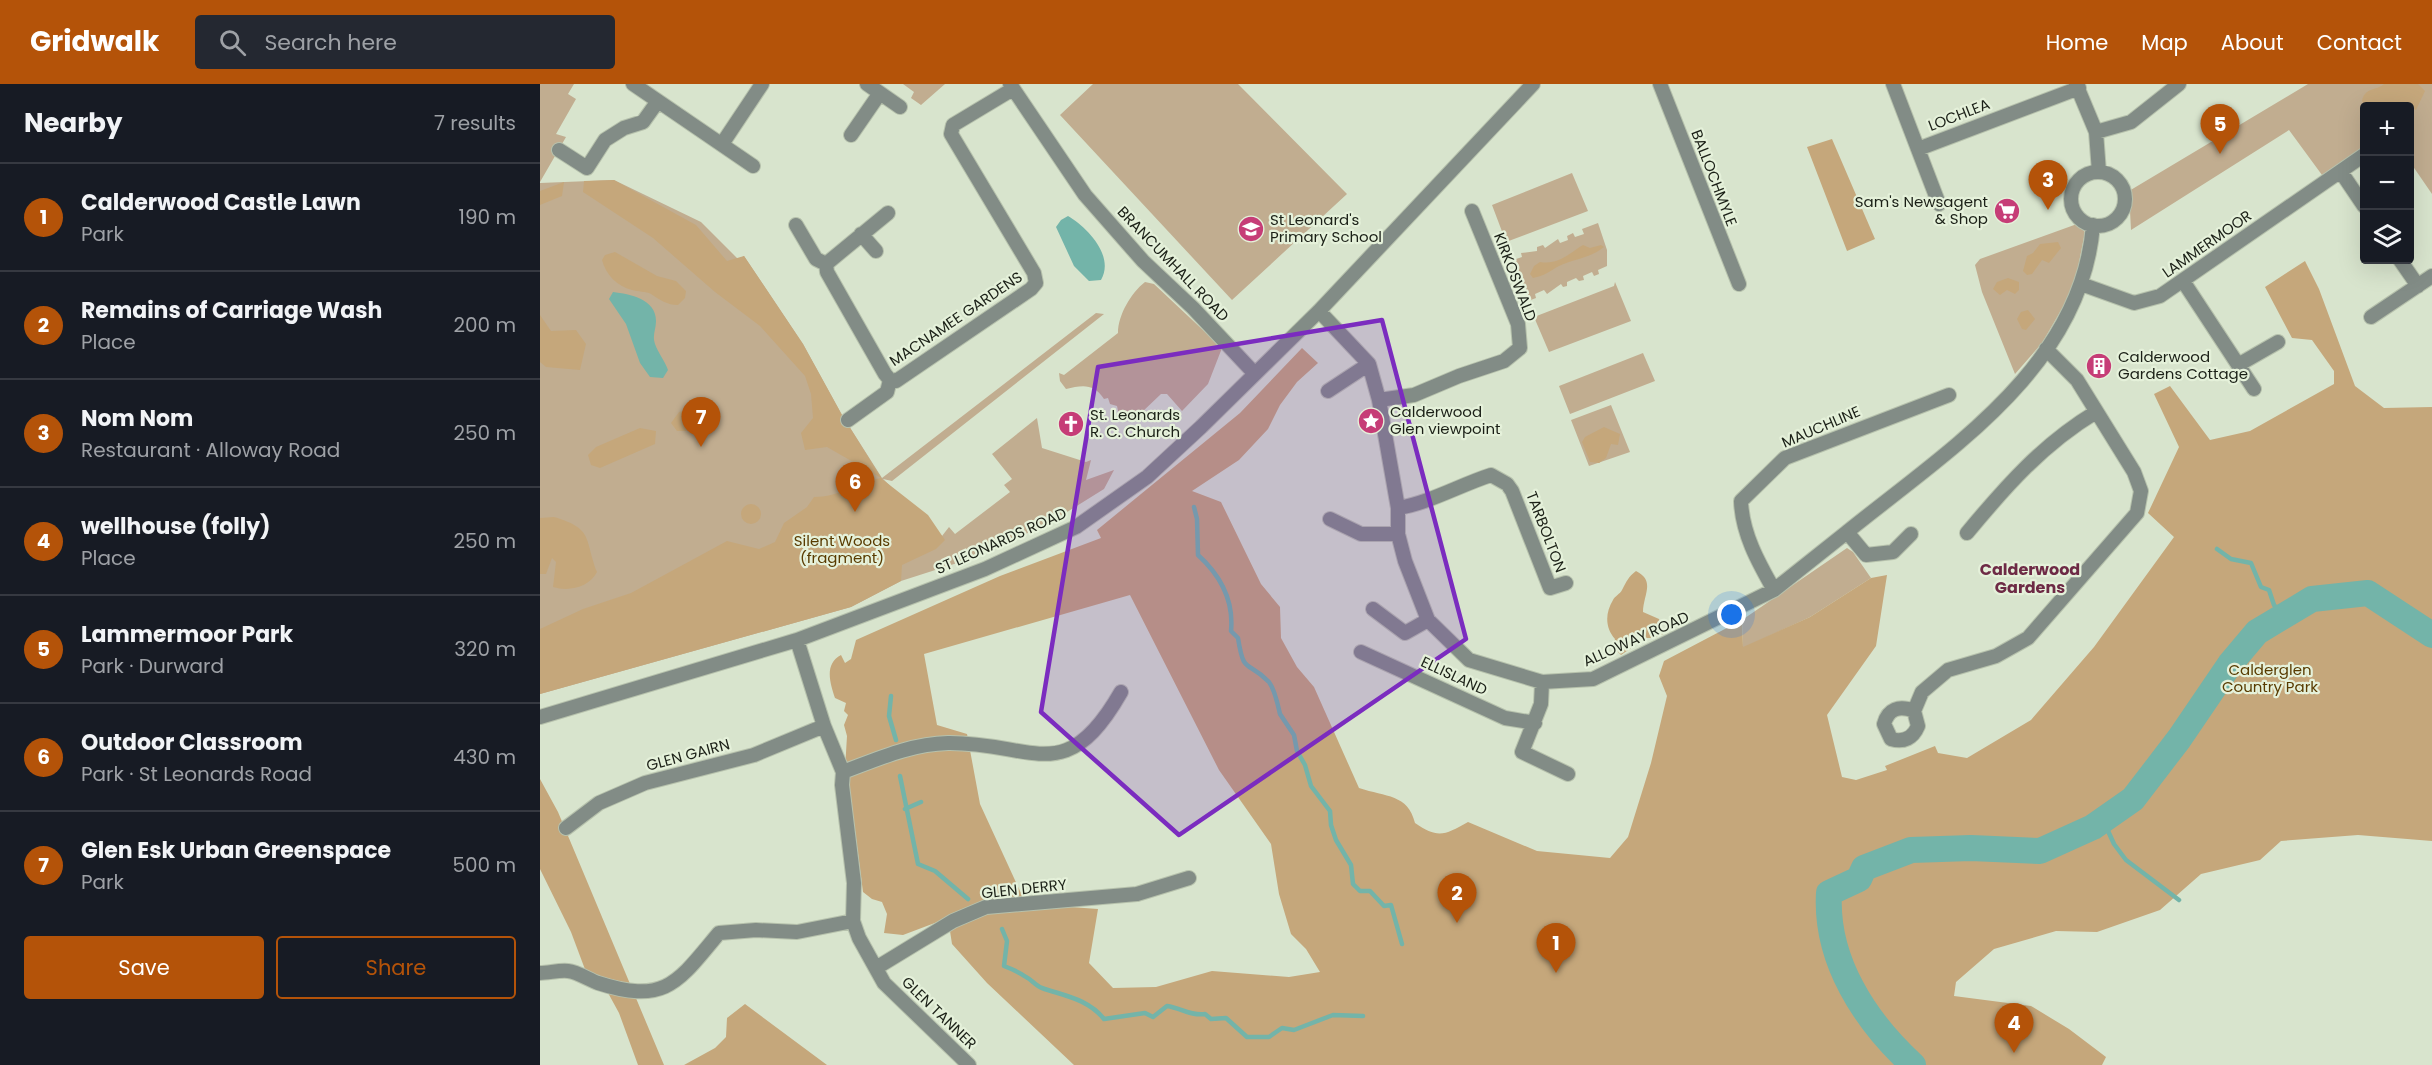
<!DOCTYPE html>
<html lang="en">
<head>
<meta charset="utf-8">
<style>
	body { margin:0; font-family:Poppins,sans-serif; background:#242831; color:#f1f3f6 }
	.controls { position:absolute; right:18px; top:18px; display:grid; overflow:hidden; border-radius:6px; box-shadow:0 6px 24px #0002 }
	.controls button { width:54px; height:54px; display:grid; place-items:center; padding:0; border:0; border-bottom:2px solid #363941; background:#171b24; color:#f1f3f6; font:30px sans-serif }
	.you { position:absolute; left:1192px; top:531px; width:21px; height:21px; margin:-15px; border:4px solid #fff; border-radius:50%; background:#1a73e8; box-shadow:0 0 0 9px #1a73e833 }
	.badge { display:grid; place-items:center; width:39px; height:39px; border-radius:50%; background:#b45309; color:#fff; font-size:20px; font-weight:700 }
	.pin { position:absolute; translate:-50% -50px; filter:drop-shadow(0 2px 3px #0008) }
	.pin::after { content:''; position:absolute; top:32px; width:21px; height:18px; background:inherit; clip-path:polygon(0 0,100% 0,50% 100%) }
	.list { margin:0; padding:0; list-style:none }
	h2 { display:flex; justify-content:space-between; align-items:center; height:78px; margin:0; padding:0 24px; font-size:26px }
	h2 small { font-size:20px; font-weight:400; color:#9ea1a6 }
	.list li { display:grid; grid-template-columns:39px 1fr auto; gap:18px; align-items:center; box-sizing:border-box; height:108px; padding:0 24px; border-top:2px solid #363941 }
	.list b { display:block; font-size:22px; white-space:nowrap }
	.list p { margin:0; font-size:20px; white-space:nowrap; color:#9ea1a6 }
	.list em { font-size:20px; font-style:normal; color:#9ea1a6 }
	.actions { display:flex; gap:12px; padding:18px 24px }
	.actions a { flex:1; padding:14px 0; border:2px solid #b45309; border-radius:6px; text-align:center; font-size:21px; color:#b45309 }
	.actions .main { background:#b45309; color:#fff }
	.icon { flex:none; width:33px; height:33px; fill:none; stroke:currentColor; stroke-width:2; stroke-linecap:round; stroke-linejoin:round }
	.map { position:relative; flex:none; width:1892px; height:981px; overflow:hidden }
	header { display:flex; align-items:center; gap:36px; box-sizing:border-box; height:84px; padding:0 30px; background:#b45309; color:#fff }
	header strong { font-size:28px }
	nav { display:flex; gap:33px; margin-inline-start:auto; font-size:21px }
	.search { width:420px; height:54px; background:#242831; display:flex; align-items:center; gap:15px; box-sizing:border-box; padding:0 21px; border-radius:6px; color:#9ea1a6; font-size:22px }
	main { display:flex }
	aside { flex:1; background:#171b24 }
	.map>svg:first-child { display:block }
	.green { fill:#c1ad90 }
	.forest { fill:#c5a77b; fill-rule:evenodd }
	.water { fill:#73b4a9 }
	.lines { fill:none; stroke-linecap:round; stroke-linejoin:round }
	.stream { stroke:#73b4a9; stroke-width:4.5 }
	.river { stroke:#73b4a9; stroke-width:26 }
	.minor-casing { stroke:#b6c1ac; stroke-width:16 }
	.minor { stroke:#828c86; stroke-width:14 }
	.marked { fill:#7b2cbf; fill-opacity:0.2; stroke:#7b2cbf; stroke-width:4.5; stroke-linejoin:round }
	.labels { text-anchor:middle; stroke-width:4.5; stroke-linejoin:round; paint-order:stroke }
	.street-label { font-size:15px; fill:#1b2017; stroke:#e5f1da }
	.poi-label { font-size:15px; fill:#1b2017; stroke:#e5f1da; text-anchor:start }
	.park-label { font-size:15px; fill:#593b00; stroke:#e5f1da }
	.neighbourhood-label { font-size:16px; font-weight:bold; fill:#6d2a45; stroke:#e5f1da }
</style>
</head>
<body>
<header>
<strong>Gridwalk</strong>
<div class="search"><svg class="icon" aria-label="search" viewBox="0 0 24 24"><circle cx="10" cy="10" r="6"/><path d="M15 15l6 6"/></svg>Search here</div>
<nav><a>Home</a><a>Map</a><a>About</a><a>Contact</a></nav>
</header>
<main>
<aside>
<h2>Nearby<small>7 results</small></h2>
<ul class="list">
<li><span class="badge">1</span><div><b>Calderwood Castle Lawn</b><p>Park</p></div><em>190 m</em></li>
<li><span class="badge">2</span><div><b>Remains of Carriage Wash</b><p>Place</p></div><em>200 m</em></li>
<li><span class="badge">3</span><div><b>Nom Nom</b><p>Restaurant · Alloway Road</p></div><em>250 m</em></li>
<li><span class="badge">4</span><div><b>wellhouse (folly)</b><p>Place</p></div><em>250 m</em></li>
<li><span class="badge">5</span><div><b>Lammermoor Park</b><p>Park · Durward</p></div><em>320 m</em></li>
<li><span class="badge">6</span><div><b>Outdoor Classroom</b><p>Park · St Leonards Road</p></div><em>430 m</em></li>
<li><span class="badge">7</span><div><b>Glen Esk Urban Greenspace</b><p>Park</p></div><em>500 m</em></li>
</ul>
<div class="actions"><a class="main">Save</a><a>Share</a></div>
</aside>
<div class="map">
<svg width="1892" height="981" viewBox="0 0 1892 981">
	<rect width="100%" height="100%" fill="#d8e4cd"/>
	<!-- green -->
	<path class="green" d="M0,0H34L28,10L36,15L16,50L26,53L0,98Z
		M363,0H405L381,21L371,14L374,8Z
		M553,0H698L807,110L692,216L520,31Z
		M1768,0H1892V110L1870,78V22H1824V63L1782,91L1749,46L1591,146L1589,107Z
		M1032,89L1048,127L966,158L952,121Z
		M74,96L161,138L199,176L204,172L263,260L302,331L342,394L556,229L564,230L352,397L343,395L402,452L409,443L415,450L470,408L464,401L472,395L452,370L497,334L502,364L546,378L551,376L546,396L574,386L564,405L511,438L439,472L361,497L311,523L0,610V99Z
		M1058,139L1067,166V182L1058,186L1059,190L1054,192L1052,188L1043,192L1044,196L1039,197L1036,194L1027,198V202L1023,203L1021,200L1007,210L1004,206L995,210L996,214L988,217L973,176L982,173L981,169L997,167V163L1003,161L1005,164L1018,155L1020,159L1028,156L1027,152L1033,149L1035,153L1044,150L1042,145Z
		M1537,140L1545,148L1536,194L1527,216L1502,259L1475,290L1442,208L1435,181L1440,175Z
		M605,198L614,200L682,264L668,300L642,327L627,310H621L600,330L580,336L577,322L570,320L568,314L564,315C554,299 542,301 526,305L520,297L519,289L524,291L578,249C578,231 591,209 605,198Z
		M1075,198L1091,237L1009,268L994,233L1074,202Z
		M1103,269L1115,297L1030,330L1019,302Z
		M1071,321L1090,368L1049,382L1031,336Z
		M1307,464L1313,468L1331,494L1270,533L1203,564L1202,536Z"/>
	<!-- forest -->
	<path class="forest" d="M1844,0H1878L1885,7L1876,26L1864,20L1825,22L1822,17C1825,3 1836,7 1844,0Z
		M1292,55L1335,155L1307,167L1267,63Z
		M74,96L156,141L187,177L204,172L263,260L302,331L342,395L388,431L405,456L396,465L362,481L361,497L311,523L0,610V545L43,525L91,509L187,457L219,465L235,458L244,439L267,423L274,413C299,413 318,399 341,394L287,363L265,366L261,349L273,334L271,310L265,292L220,242L175,208L113,154L43,108L44,97Z
		M24,98L22,112L0,121V107Z
		M1518,158L1521,164L1509,179L1502,176L1492,190L1487,191L1483,187L1487,172L1493,169L1500,160Z
		M1043,161L1050,164L1061,161L1064,163C1051,174 1033,175 1019,182C1010,187 1004,192 993,194L990,190L994,182L1000,178C1019,181 1028,170 1043,161Z
		M75,168L117,192L136,197L146,207L145,214L138,221C127,221 120,216 111,210C106,207 98,208 92,206C77,202 66,191 62,176L65,171Z
		M1765,177L1779,205L1815,302L1844,324L1892,323V757L1818,751L1741,757L1720,776L1661,790L1620,826L1557,848L1516,847L1454,865L1416,898L1414,912L1491,922L1529,945L1566,973L1562,981H534L447,899L412,860L408,834L363,851L344,849L347,830L342,818L332,815L323,808L314,739L304,702L307,652L304,641L308,631L304,627L306,619L295,614C290,599 284,580 301,571L305,579L311,575L316,556L460,492L561,454L557,446L700,329L762,264L778,279L757,298L740,321L728,345L699,376L652,407L681,418L721,500L740,523L741,554L757,583L774,603L819,704C846,713 868,710 875,739C898,755 905,751 928,738L997,767L1070,774L1088,753L1111,679L1127,612L1119,592L1124,577L1202,536L1203,563L1270,533L1331,494L1347,491L1336,562L1287,631L1302,693L1316,696L1347,686L1345,682L1395,662L1398,669L1427,674L1491,636L1554,563L1634,453L1608,429L1639,363L1614,310L1630,302L1670,356L1710,347L1794,300V287L1772,256L1752,254L1725,203ZM590,511L679,686L731,760L739,810L751,850L766,865L780,888L749,893L672,887L616,903L573,904L549,879L558,825L489,820L480,807L440,720L427,650L397,641L384,570Z
		M1468,194L1479,198V206L1475,210L1467,206L1460,211L1453,205L1457,198Z
		M1488,226L1495,235L1486,246L1482,245L1477,235L1481,228Z
		M0,231L11,247L36,246L46,260L40,286L6,283L0,278Z
		M143,327L149,328L153,335L146,347H137L131,339L139,328Z
		M1064,343L1080,350L1078,361L1071,360L1066,374L1059,379L1050,378L1042,358L1045,353Z
		M100,344L116,347L115,360L60,384L51,381L48,371L56,363Z
		M201 430a10 10 0 1 1 20 0a10 10 0 1 1-20 0Z
		M14,433C54,445 44,454 57,488C49,503 30,508 13,503L16,478L12,474L6,490H0V434Z
		M1096,487C1116,497 1103,511 1103,528L1119,535L1123,550L1113,554H1105L1100,549L1095,552L1094,562L1081,571L1073,563L1075,555C1065,544 1065,529 1073,516C1075,512 1080,510 1082,506C1087,497 1088,493 1096,487Z
		M0,695L18,728L124,981H98L79,929L67,907L49,896L31,848L0,785Z
		M205,920L287,981H144L175,964L186,953L187,934Z"/>
	<!-- water -->
	<path class="water" d="M528,132C547,143 575,172 561,196L549,197L534,182L516,143L521,136Z
		M73,208C90,210 116,215 116,237C116,246 112,251 115,260C118,269 125,277 128,286L123,294L110,293L100,279L86,240L69,215Z"/>
	<g class="lines">
		<!-- stream -->
		<path class="stream" d="M654,423L657,435L658,471C680,491 694,516 691,547L698,554C704,592 707,575 729,598C735,606 738,621 740,630L754,651L757,667L765,681L771,702L790,727L791,741L796,756L811,781L813,800L820,807H830L844,822L851,821L862,860
			M1677,465L1691,475L1711,479L1721,503L1729,506L1734,521L1744,532
			M351,612L349,632L356,656
			M360,692L378,780L395,787L428,815
			M365,725L381,718
			M1563,736L1574,760L1586,776L1639,816
			M462,845L467,857L464,882C472,885 479,888 486,893C492,896 496,902 502,904C525,912 548,915 564,935L605,929L613,933L627,922C641,924 650,932 665,930L671,935L686,934L707,953H729L742,944L754,946L793,931L823,932"/>
		<!-- river -->
		<path class="river" d="M1373,981C1325,937 1285,876 1289,809L1319,795L1324,784L1371,766L1431,764L1500,767L1553,743L1593,715L1639,655L1690,580L1717,548L1772,515L1828,509L1892,551"/>
		<!-- minor casing -->
		<g class="minor-casing">
			<path id="minor" d="M93,0L213,82
				M327,0L360,23
				M470,0L545,111L603,177L653,224L715,290
				M1120,0L1199,200
				M1353,0L1399,120
				M1536,0L1556,48L1559,88
				M1556,48L1591,38L1639,0
				M311,51L340,9
				M182,60L222,0
				M1378,65L1539,4
				M19,66L47,84L65,56L84,44L103,38L118,17
				M1801,88L1824,122
				M1531 115a27 27 0 1 1 54 0a27 27 0 1 1-54 0Z
				M348,129L286,180L287,188L345,290L350,296L356,297L491,205L496,199L494,189L411,50L413,41L473,5
				M256,141L276,175L286,180
				M321,150L336,167
				M1860,176L1878,202
				M1643,197L1714,305
				M1541,200L1594,219L1620,212L1824,71
				M779,227L829,280L788,307
				M1831,233L1892,192
				M829,280L839,316L858,424V450L865,477L888,536
				M1698,281L1738,258
				M839,316L874,311L919,292L964,277L980,264L978,240L932,127
				M308,336L347,308L350,296
				M858,424C889,419 920,401 951,391L967,400L972,407L1010,504L1026,499
				M790,435L821,450H858
				M1307,448C1407,367 1542,283 1553,141
				M1427,449C1466,402 1503,360 1556,328
				M1234,506C1218,478 1202,449 1201,417L1245,374L1409,311
				M833,525L865,549L888,536L929,576L1002,598L1053,595L1234,506L1307,448L1326,471L1353,468L1371,450
				M821,568L965,634L995,639
				M1002,598L1001,620L982,668L1028,690
				M1374,627C1359,621 1348,625 1344,640L1351,655C1364,659 1373,654 1378,642L1374,627L1382,608L1408,586L1456,572L1488,554L1597,429L1601,407L1594,388L1537,296L1506,265
				M0,633L257,556L445,485L536,443L607,393L661,343L779,227L993,0
				M303,688C338,675 370,660 408,659C493,658 525,706 581,608
				M26,744L59,719L105,699L214,671L284,642
				M313,837L319,854L344,899L429,981
				M336,884L413,837L446,823L597,810L649,794
				M0,889C9,889 19,886 28,887C38,888 49,896 58,899C126,921 138,898 179,849L216,846L257,848L313,837L314,799L302,701L303,688L284,642L257,556"/>
		</g>
		<!-- minor -->
		<use href="#minor" class="minor"/>
	</g>
	<!-- marked area -->
	<path class="marked" d="M842,236L926,555L639,751L501,628L558,283Z"/>
	<!-- icons -->
	<defs>
		<g id="supermarket-disc" transform="scale(1.35)"><circle r="9.5" fill="#c63d77" stroke="#e5f1da"/><path d="M-6-5.5h2.5l.6 2H6L4.5 2H-2.5L-4.4-4H-6ZM-1.5 3.2a1.3 1.3 0 1 0 .1 0ZM3 3.2a1.3 1.3 0 1 0 .1 0Z" fill="#fff"/></g>
		<g id="school-disc" transform="scale(1.35)"><circle r="9.5" fill="#c63d77" stroke="#e5f1da"/><path d="M0-5L7-2L0 1L-7-2ZM-4 1L0 2.5L4 1V4Q0 6-4 4Z" fill="#fff"/></g>
		<g id="building-disc" transform="scale(1.35)"><circle r="9.5" fill="#c63d77" stroke="#e5f1da"/><path d="M-4-6H4V6H1V3H-1V6H-4ZM-2.5-4.3h1.7v1.8h-1.7ZM.8-4.3h1.7v1.8H.8ZM-2.5-1h1.7V.8h-1.7ZM.8-1h1.7V.8H.8Z" fill="#fff"/></g>
		<g id="sight-disc" transform="scale(1.35)"><circle r="9.5" fill="#c63d77" stroke="#e5f1da"/><path d="M0-6L1.8-2.2L6-1.7L2.9 1.2L3.7 5.4L0 3.3L-3.7 5.4L-2.9 1.2L-6-1.7L-1.8-2.2Z" fill="#fff"/></g>
		<g id="church-disc" transform="scale(1.35)"><circle r="9.5" fill="#c63d77" stroke="#e5f1da"/><path d="M-1.2-6h2.4v3.5h3.3v2.4h-3.3V6h-2.4V-.1h-3.3v-2.4h3.3Z" fill="#fff"/></g>
	</defs>
	<g fill-rule="evenodd">
		<use href="#supermarket-disc" x="1467" y="127"/>
		<use href="#school-disc" x="711" y="145"/>
		<use href="#building-disc" x="1559" y="282"/>
		<use href="#sight-disc" x="831" y="337"/>
		<use href="#church-disc" x="531" y="340"/>
	</g>
	<g class="labels">
		<!-- street labels -->
		<g class="street-label">
			<text transform="translate(1419 31) rotate(-21)" y="5">LOCHLEA</text>
			<text transform="translate(1174 94) rotate(69)" y="5">BALLOCHMYLE</text>
			<text transform="translate(1667 160) rotate(-35)" y="5">LAMMERMOOR</text>
			<text transform="translate(633 180) rotate(46)" y="5">BRANCUMHALL ROAD</text>
			<text transform="translate(975 193) rotate(69)" y="5">KIRKOSWALD</text>
			<text transform="translate(416 235) rotate(-34)" y="5">MACNAMEE GARDENS</text>
			<text transform="translate(1281 343) rotate(-23)" y="5">MAUCHLINE</text>
			<text transform="translate(1006 448) rotate(69)" y="5">TARBOLTON</text>
			<text transform="translate(461 457) rotate(-24)" y="5">ST LEONARDS ROAD</text>
			<text transform="translate(1096 555) rotate(-24)" y="5">ALLOWAY ROAD</text>
			<text transform="translate(914 592) rotate(25)" y="5">ELLISLAND</text>
			<text transform="translate(148 671) rotate(-15)" y="5">GLEN GAIRN</text>
			<text transform="translate(484 805) rotate(-6)" y="5">GLEN DERRY</text>
			<text transform="translate(399 929) rotate(44)" y="5">GLEN TANNER</text>
		</g>
		<!-- poi labels -->
		<g class="poi-label">
			<text x="1448" y="123" text-anchor="end">Sam's Newsagent<tspan x="1448" dy="17">&amp; Shop</tspan></text>
			<text x="730" y="141">St Leonard's<tspan x="730" dy="17">Primary School</tspan></text>
			<text x="1578" y="278">Calderwood<tspan x="1578" dy="17">Gardens Cottage</tspan></text>
			<text x="850" y="333">Calderwood<tspan x="850" dy="17">Glen viewpoint</tspan></text>
			<text x="550" y="336">St. Leonards<tspan x="550" dy="17">R. C. Church</tspan></text>
		</g>
		<!-- park labels -->
		<g class="park-label">
			<text x="302" y="462">Silent Woods<tspan x="302" dy="17">(fragment)</tspan></text>
			<text x="1730" y="591">Calderglen<tspan x="1730" dy="17">Country Park</tspan></text>
		</g>
		<!-- neighbourhood labels -->
		<g class="neighbourhood-label">
			<text x="1490" y="491">Calderwood<tspan x="1490" dy="18">Gardens</tspan></text>
		</g>
	</g>
</svg>
<div class="controls">
<button>+</button>
<button>−</button>
<button><svg class="icon" aria-label="layers" viewBox="0 0 24 24"><path d="M12 4l9 5-9 5-9-5zM3 14l9 5 9-5"/></svg></button>
</div>
<div class="you"></div>
<div class="pin badge" style="left:1016px;top:889px">1</div>
<div class="pin badge" style="left:917px;top:839px">2</div>
<div class="pin badge" style="left:1508px;top:126px">3</div>
<div class="pin badge" style="left:1474px;top:969px">4</div>
<div class="pin badge" style="left:1680px;top:70px">5</div>
<div class="pin badge" style="left:315px;top:428px">6</div>
<div class="pin badge" style="left:161px;top:363px">7</div>
</div>
</main>
</body>
</html>
